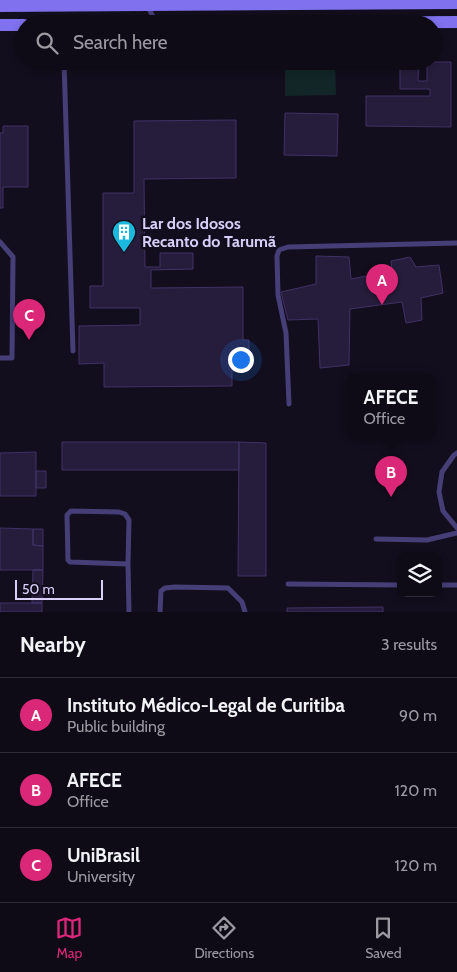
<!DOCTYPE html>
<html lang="en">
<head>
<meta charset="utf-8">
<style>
	body { margin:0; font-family:Cabin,sans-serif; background:#17131f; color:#f1f3f6 }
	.controls { position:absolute; right:15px; bottom:15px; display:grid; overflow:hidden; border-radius:10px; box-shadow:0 2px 8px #0003 }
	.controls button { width:45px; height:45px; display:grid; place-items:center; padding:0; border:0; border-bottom:1px solid #2e2b35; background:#0e0a16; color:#f1f3f6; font:25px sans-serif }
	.scale { position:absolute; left:15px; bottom:12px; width:88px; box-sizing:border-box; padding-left:5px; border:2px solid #d9d0fa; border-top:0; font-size:14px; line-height:18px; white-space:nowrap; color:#d9d0fa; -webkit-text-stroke:4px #120e1d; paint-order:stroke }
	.you { position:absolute; left:240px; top:359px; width:18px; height:18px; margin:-12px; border:4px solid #fff; border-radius:50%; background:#1a73e8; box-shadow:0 0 0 8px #1a73e833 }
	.badge { display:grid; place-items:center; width:32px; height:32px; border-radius:50%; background:#db2777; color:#fff; font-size:16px; font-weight:700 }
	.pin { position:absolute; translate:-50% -41px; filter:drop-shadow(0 1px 2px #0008) }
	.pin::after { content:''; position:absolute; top:26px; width:18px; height:15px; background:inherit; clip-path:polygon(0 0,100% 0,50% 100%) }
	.popup { position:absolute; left:346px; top:374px; width:90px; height:65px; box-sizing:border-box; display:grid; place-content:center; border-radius:10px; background:#0e0a16; filter:drop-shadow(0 1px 4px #0005); font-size:16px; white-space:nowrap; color:#9b9aa1 }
	.popup b { font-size:19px; color:#f1f3f6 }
	.popup::after { content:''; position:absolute; left:50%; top:100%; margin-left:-10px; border:10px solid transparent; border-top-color:#0e0a16 }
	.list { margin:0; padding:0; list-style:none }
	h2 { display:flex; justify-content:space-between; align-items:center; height:65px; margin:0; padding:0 20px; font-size:21px }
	h2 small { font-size:16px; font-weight:400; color:#9b9aa1 }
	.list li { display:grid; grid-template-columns:32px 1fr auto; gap:15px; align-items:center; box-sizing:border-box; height:75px; padding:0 20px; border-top:1px solid #2e2b35 }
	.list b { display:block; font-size:19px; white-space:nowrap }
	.list p { margin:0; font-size:16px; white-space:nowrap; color:#9b9aa1 }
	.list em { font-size:16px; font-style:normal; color:#9b9aa1 }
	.icon { flex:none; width:28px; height:28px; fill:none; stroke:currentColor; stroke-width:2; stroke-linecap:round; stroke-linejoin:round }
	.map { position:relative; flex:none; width:457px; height:612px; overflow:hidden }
	.search { position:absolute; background:#0e0a16; box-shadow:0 2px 8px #0003; left:15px; right:15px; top:15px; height:55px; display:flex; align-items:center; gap:12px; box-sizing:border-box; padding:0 18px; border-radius:28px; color:#9b9aa1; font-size:19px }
	.sheet { height:290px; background:#0e0a16 }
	nav { display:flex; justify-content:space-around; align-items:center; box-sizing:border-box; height:70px; border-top:1px solid #2e2b35; background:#0e0a16; font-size:14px; color:#9b9aa1 }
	nav a { display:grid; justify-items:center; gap:2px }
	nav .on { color:#db2777 }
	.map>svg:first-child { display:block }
	.green { fill:#122627 }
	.building { fill:#261d3c; stroke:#403166 }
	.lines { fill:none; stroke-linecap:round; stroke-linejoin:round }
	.service { stroke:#463f77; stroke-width:5 }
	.secondary { stroke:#8072ef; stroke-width:12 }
	.labels { text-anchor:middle; stroke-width:5; stroke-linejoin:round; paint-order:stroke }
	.poi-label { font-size:16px; font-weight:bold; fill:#d9d0fa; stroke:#120e1d; text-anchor:start }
</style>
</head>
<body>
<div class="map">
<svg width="457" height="612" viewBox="0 0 457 612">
	<rect width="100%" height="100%" fill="#120e1d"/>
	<!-- green -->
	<path class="green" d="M285,61H335L336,95L285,96Z"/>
	<!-- building -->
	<path class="building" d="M427,62H451V127L366,126V96H430V89H400V64H419L418,81H427Z
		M285,113L338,114L337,156L284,155Z
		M236,120V178L144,179L145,267H160V253H193V269L151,270V288L243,287V340H249V369H232V386L104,387V363L79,364V326L140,325V308H90V286H103V193H134V121Z
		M3,126H28V187H3V208H0V133H3Z
		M316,256L349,257L351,279L392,271L391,261L410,257L416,267L439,265L443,293L421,298L422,320L406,323L402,302L350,309L349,365L320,368L318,319L288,320L281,292L316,284Z
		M62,442H239V470H62Z
		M239,442L266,443V576H238Z
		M36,452V496H0V453Z
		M36,471H46V488H36Z
		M0,528L33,529V545L43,546V570H0Z
		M33,529H43V546L33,545Z
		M33,570H43L42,603H32Z
		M0,603H42V612H0Z
		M383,607V612H287V608Z"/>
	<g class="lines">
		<!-- service -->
		<path class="service" d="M149,6C150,14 153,18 159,21
			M64,61L73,351
			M0,242L13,257L12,358H0
			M289,404L286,333L278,295L277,256L279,250L288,247L457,243
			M457,453L454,455L442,472L439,492L443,511L457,528
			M376,539L427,540L457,533
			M128,564L70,562L68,560L67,515L71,511L119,512L125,514L129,520L128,564L129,612
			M288,584L401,585
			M438,585H457
			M160,612L161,591L165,588L175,587L228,588L242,602L245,612"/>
		<!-- secondary -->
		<path class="secondary" d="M0,6L457,3
			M146,24L457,22
			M0,25H24"/>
	</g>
	<!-- icons -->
	<defs>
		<g id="building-pin" transform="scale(1.25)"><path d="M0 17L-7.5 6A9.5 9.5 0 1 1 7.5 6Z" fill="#1ab8dc" stroke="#120e1d"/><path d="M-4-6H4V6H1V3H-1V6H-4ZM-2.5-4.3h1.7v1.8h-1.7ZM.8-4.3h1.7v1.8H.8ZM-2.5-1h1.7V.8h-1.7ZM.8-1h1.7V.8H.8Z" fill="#fff"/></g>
	</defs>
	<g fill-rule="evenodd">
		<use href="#building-pin" x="124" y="232"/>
	</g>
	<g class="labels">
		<!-- poi labels -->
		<g class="poi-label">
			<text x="142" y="229">Lar dos Idosos<tspan x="142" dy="18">Recanto do Tarumã</tspan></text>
		</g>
	</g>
</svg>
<div class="controls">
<button><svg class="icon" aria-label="layers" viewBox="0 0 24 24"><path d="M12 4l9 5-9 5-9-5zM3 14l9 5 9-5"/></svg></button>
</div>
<div class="scale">50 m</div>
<div class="you"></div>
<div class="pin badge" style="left:382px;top:305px">A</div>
<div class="pin badge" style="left:391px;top:497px">B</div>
<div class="popup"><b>AFECE</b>Office</div>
<div class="pin badge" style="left:29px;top:340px">C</div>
<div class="search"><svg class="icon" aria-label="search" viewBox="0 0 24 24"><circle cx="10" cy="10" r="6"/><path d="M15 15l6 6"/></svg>Search here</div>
</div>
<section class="sheet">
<h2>Nearby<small>3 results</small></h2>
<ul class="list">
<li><span class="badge">A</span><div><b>Instituto Médico-Legal de Curitiba</b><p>Public building</p></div><em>90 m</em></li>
<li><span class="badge">B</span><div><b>AFECE</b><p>Office</p></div><em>120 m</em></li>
<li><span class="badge">C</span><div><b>UniBrasil</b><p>University</p></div><em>120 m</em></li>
</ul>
</section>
<nav>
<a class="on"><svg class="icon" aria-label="map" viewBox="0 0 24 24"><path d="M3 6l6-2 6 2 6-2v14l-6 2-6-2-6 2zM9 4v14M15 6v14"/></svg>Map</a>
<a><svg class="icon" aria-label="directions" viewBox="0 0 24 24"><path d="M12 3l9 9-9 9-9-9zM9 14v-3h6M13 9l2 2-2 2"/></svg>Directions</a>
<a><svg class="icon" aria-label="saved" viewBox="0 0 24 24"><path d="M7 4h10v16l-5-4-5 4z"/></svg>Saved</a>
</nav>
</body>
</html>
